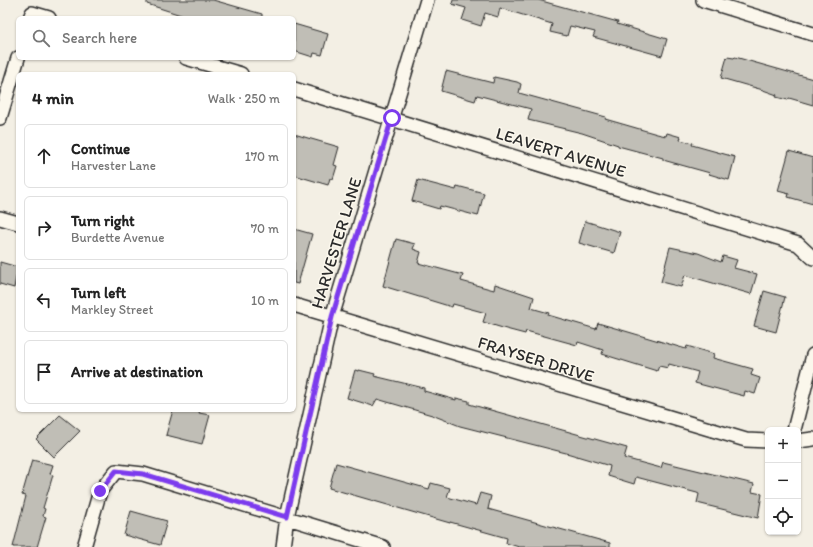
<!DOCTYPE html>
<html lang="en">
<head>
<meta charset="utf-8">
<style>
	body { margin:0; font-family:Itim,sans-serif; background:#f2f2f2; color:#222 }
	.controls { position:absolute; right:12px; bottom:12px; display:grid; overflow:hidden; border-radius:6px; box-shadow:0 1px 3px #0004 }
	.controls button { width:36px; height:36px; display:grid; place-items:center; padding:0; border:0; border-bottom:1px solid #e0e0e0; background:#fff; color:#222; font:20px sans-serif }
	.stop { position:absolute; width:12px; height:12px; margin:-9px; border:3px solid #7c3aed; border-radius:50%; background:#fff }
	.stop.end { background:#7c3aed; border-color:#fff; box-shadow:0 1px 4px #0008 }
	.list { margin:0; padding:0; list-style:none }
	h2 { display:flex; justify-content:space-between; align-items:center; height:52px; margin:0; padding:0 16px; font-size:17px }
	h2 small { font-size:13px; font-weight:400; color:#767676 }
	.list li { display:grid; grid-template-columns:26px 1fr auto; gap:12px; align-items:center; box-sizing:border-box; height:64px; margin:0 8px 8px; padding:0 8px; border:1px solid #e0e0e0; border-radius:6px }
	.list b { display:block; font-size:15px; white-space:nowrap }
	.list p { margin:0; font-size:13px; white-space:nowrap; color:#767676 }
	.list em { font-size:13px; font-style:normal; color:#767676 }
	.icon { flex:none; width:22px; height:22px; fill:none; stroke:currentColor; stroke-width:2; stroke-linecap:round; stroke-linejoin:round }
	.map { position:relative; flex:none; width:813px; height:547px; overflow:hidden }
	.search { position:absolute; background:#fff; box-shadow:0 1px 3px #0004; left:16px; top:16px; width:280px; height:44px; display:flex; align-items:center; gap:10px; box-sizing:border-box; padding:0 14px; border-radius:6px; color:#767676; font-size:15px }
	.panel { position:absolute; background:#fff; box-shadow:0 1px 3px #0004; left:16px; top:72px; width:280px; height:340px; border-radius:6px }
	.map>svg:first-child { display:block }
	.building { fill:#c0beb6; stroke:#2b2b2b }
	.lines { fill:none; stroke-linecap:round; stroke-linejoin:round }
	.street-casing { stroke:#2b2b2b; stroke-width:16 }
	.street { stroke:#fbf7ec; stroke-width:13 }
	.route { stroke:#7c3aed; stroke-width:5 }
	.labels { text-anchor:middle; stroke-width:3; stroke-linejoin:round; paint-order:stroke }
	.street-label { font-size:17px; fill:#2b2b2b; stroke:#fbf7ec }
</style>
</head>
<body>
<div class="map">
<svg width="813" height="547" viewBox="0 0 813 547">
	<rect width="100%" height="100%" fill="#f3efe4"/>
	<filter id="ink" filterUnits="userSpaceOnUse"><feTurbulence type="fractalNoise" baseFrequency=".025" numOctaves="2"/><feDisplacementMap in="SourceGraphic" scale="8" xChannelSelector="R" yChannelSelector="G"/><feConvolveMatrix kernelMatrix="1 2 1 2 8 2 1 2 1" color-interpolation-filters="sRGB"/></filter>
	<g filter="url(#ink)">
		<!-- building -->
		<path class="building" d="M147,0H213L262,14V18H190L147,4Z
			M453,0H538L618,22L617,24L667,39L662,56L593,37L595,32L570,26L567,36L550,32L552,24L500,8L498,17L485,13L481,26L462,20L466,8L452,4Z
			M294,24L328,34L322,55L314,53L313,57L294,51Z
			M727,57L734,58L735,57L813,79V105L789,98L788,100L776,97L777,95L763,90L721,78Z
			M446,71L493,83L494,77L517,82L521,84L519,93L606,117L605,119L657,134L666,136L667,133L681,137L680,140L693,143L692,145L735,157L729,180L709,174L710,173L663,160V158L618,146V145L582,133L528,120L531,109L477,95L475,101L441,91Z
			M294,134L339,147L334,165L337,166L333,179L330,178L328,185L294,175Z
			M789,151L813,158V204L788,197L789,194L778,191Z
			M418,180L456,190L457,186L484,193L478,216L440,206L439,209L412,201Z
			M585,221L620,232L614,253L579,243Z
			M294,229L312,234L298,284L294,283Z
			M396,239L415,244L413,249L421,252L418,263L463,275L461,281L494,290L495,284L534,297L531,308L549,313L548,315L596,329L598,323L686,349L687,346L714,354L713,358L753,369L751,375L760,378L755,394L745,391L744,396L695,383L698,372L669,364L668,368L659,366L657,371L602,354L603,350L578,342L577,345L526,331L525,334L506,329L483,322L486,313L453,304L452,307L383,286Z
			M670,247L698,253L721,262L723,256L737,260L734,268L757,274L751,294L685,275L681,287L661,282Z
			M0,262L18,267L14,288L0,284Z
			M764,291L785,297L776,332L754,326Z
			M355,370L359,371V370L375,374L374,376L424,388V391L456,400V398L469,401V404L627,448L624,458L661,468L663,462L754,484L752,492L762,494L758,518L697,503L699,494L697,493L636,477L634,484L608,476L610,466L570,454L460,426L432,415L377,399L373,406L347,398Z
			M173,410H200L199,413L210,415L202,444L166,435Z
			M60,415L80,431L54,457L36,439Z
			M32,460L53,465L50,474L53,475L43,508L45,509L43,516L46,517L37,547H13L26,496L22,495Z
			M336,463L429,489L431,483L450,488L447,497L476,505L480,493L491,496L488,509L610,543V547H519L506,543L507,538L450,522V523L329,488Z
			M131,511L167,521L160,545L124,535Z"/>
		<g class="lines">
			<!-- street casing -->
			<g class="street-casing">
				<path id="street" d="M703,0L813,34
					M30,18L32,13L49,18
					M186,58L241,74
					M294,89L798,244L813,258
					M0,118L18,58
					M0,218L18,223
					M294,305L746,440L768,441
					M794,430L813,355
					M798,441L813,439
					M84,547L100,491L116,471L143,474L383,547
					M283,547L287,517L332,317L427,0"/>
			</g>
			<!-- street -->
			<use href="#street" class="street"/>
		</g>
	</g>
	<g class="lines" filter="url(#ink)">
		<!-- route -->
		<path class="route" d="M100,491L116,471L143,474L287,517L332,317L392,118"/>
	</g>
	<g class="labels">
		<!-- street labels -->
		<g class="street-label">
			<text transform="translate(561 152) rotate(17)" y="6">LEAVERT AVENUE</text>
			<text transform="translate(336 243) rotate(-73)" y="6">HARVESTER LANE</text>
			<text transform="translate(536 359) rotate(17)" y="6">FRAYSER DRIVE</text>
		</g>
	</g>
</svg>
<div class="controls">
<button>+</button>
<button>−</button>
<button><svg class="icon" aria-label="locate" viewBox="0 0 24 24"><circle cx="12" cy="12" r="6"/><path d="M12 2v4M12 18v4M2 12h4M18 12h4"/></svg></button>
</div>
<div class="stop" style="left:392px;top:118px"></div>
<div class="stop end" style="left:100px;top:491px"></div>
<div class="search"><svg class="icon" aria-label="search" viewBox="0 0 24 24"><circle cx="10" cy="10" r="6"/><path d="M15 15l6 6"/></svg>Search here</div>
<section class="panel">
<h2>4 min<small>Walk · 250 m</small></h2>
<ul class="list">
<li><svg class="icon" aria-label="ahead" viewBox="0 0 24 24"><path d="M12 20V5M6 11l6-6 6 6"/></svg><div><b>Continue</b><p>Harvester Lane</p></div><em>170 m</em></li>
<li><svg class="icon" aria-label="right" viewBox="0 0 24 24"><path d="M7 20v-9h11M14 6l5 5-5 5"/></svg><div><b>Turn right</b><p>Burdette Avenue</p></div><em>70 m</em></li>
<li><svg class="icon" aria-label="left" viewBox="0 0 24 24"><path d="M17 20v-9H6M10 6l-5 5 5 5"/></svg><div><b>Turn left</b><p>Markley Street</p></div><em>10 m</em></li>
<li><svg class="icon" aria-label="arrive" viewBox="0 0 24 24"><path d="M6 21V4h12l-3 4 3 4H6"/></svg><div><b>Arrive at destination</b></div></li>
</ul>
</section>
</div>
</body>
</html>
